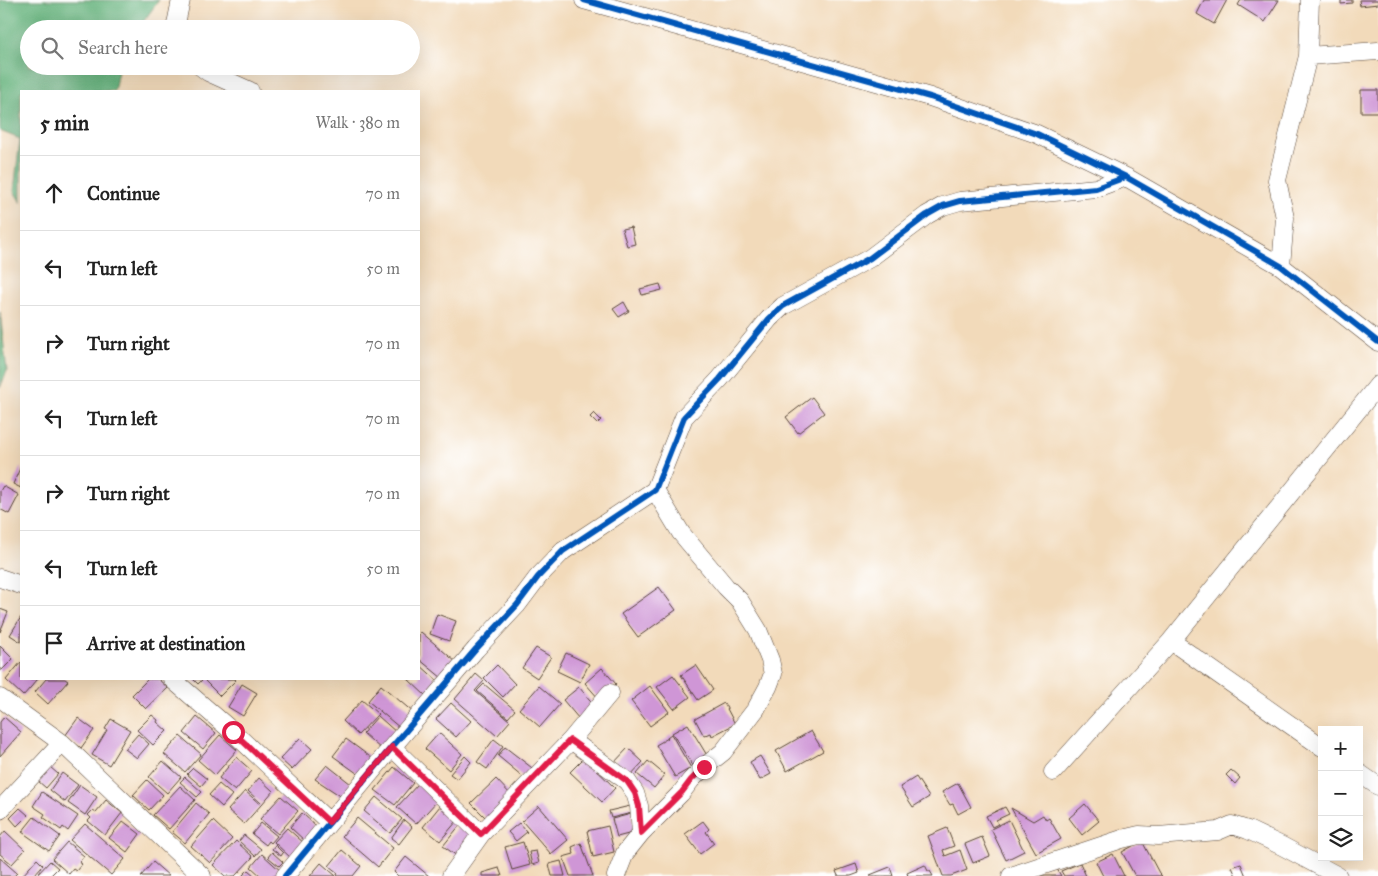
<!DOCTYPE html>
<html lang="en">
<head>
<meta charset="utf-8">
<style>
	body { margin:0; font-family:"IM FELL Great Primer",serif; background:#f6f6f6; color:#222 }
	.controls { position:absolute; right:15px; bottom:15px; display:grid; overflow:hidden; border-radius:0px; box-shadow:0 5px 20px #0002 }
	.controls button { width:45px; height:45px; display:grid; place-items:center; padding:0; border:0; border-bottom:1px solid #e0e0e0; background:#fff; color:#222; font:25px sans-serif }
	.stop { position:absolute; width:15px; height:15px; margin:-11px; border:4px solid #e11d48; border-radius:50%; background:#fff }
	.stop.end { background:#e11d48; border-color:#fff; box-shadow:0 1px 5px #0008 }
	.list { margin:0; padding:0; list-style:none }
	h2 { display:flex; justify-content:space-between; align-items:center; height:65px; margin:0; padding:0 20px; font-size:21px }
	h2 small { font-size:16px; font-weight:400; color:#767676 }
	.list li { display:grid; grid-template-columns:32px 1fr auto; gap:15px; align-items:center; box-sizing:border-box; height:75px; padding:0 20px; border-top:1px solid #e0e0e0 }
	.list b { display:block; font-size:19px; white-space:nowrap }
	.list em { font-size:16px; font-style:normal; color:#767676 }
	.icon { flex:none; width:28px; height:28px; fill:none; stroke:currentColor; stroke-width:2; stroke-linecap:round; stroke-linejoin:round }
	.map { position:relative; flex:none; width:1378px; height:876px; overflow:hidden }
	.search { position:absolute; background:#fff; box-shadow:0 5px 20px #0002; left:20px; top:20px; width:400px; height:55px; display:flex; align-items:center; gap:12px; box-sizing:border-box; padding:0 18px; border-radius:28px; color:#767676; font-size:19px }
	.panel { position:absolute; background:#fff; box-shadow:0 5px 20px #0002; left:20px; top:90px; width:400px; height:590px; border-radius:0px }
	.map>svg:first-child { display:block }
	.forest { fill:#65b27c; stroke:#506e4d }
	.building { fill:#cf96d6 }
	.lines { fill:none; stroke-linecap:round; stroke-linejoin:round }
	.minor-casing { stroke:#564435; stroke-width:19 }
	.minor { stroke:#fff; stroke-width:18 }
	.cycleway-casing { stroke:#fff; stroke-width:9 }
	.cycleway { stroke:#0057b8; stroke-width:6 }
	.route { stroke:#e11d48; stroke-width:6 }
</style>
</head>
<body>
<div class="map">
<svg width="1378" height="876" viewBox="0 0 1378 876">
	<rect width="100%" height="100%" fill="#fff"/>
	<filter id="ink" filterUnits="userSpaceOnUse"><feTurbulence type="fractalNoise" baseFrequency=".02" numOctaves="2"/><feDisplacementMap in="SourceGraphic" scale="10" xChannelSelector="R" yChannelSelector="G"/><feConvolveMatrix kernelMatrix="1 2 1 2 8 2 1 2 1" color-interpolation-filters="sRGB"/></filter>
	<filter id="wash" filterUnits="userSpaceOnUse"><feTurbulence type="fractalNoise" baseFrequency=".0096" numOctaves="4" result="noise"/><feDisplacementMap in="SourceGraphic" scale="20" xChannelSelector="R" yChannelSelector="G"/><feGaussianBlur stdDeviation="1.12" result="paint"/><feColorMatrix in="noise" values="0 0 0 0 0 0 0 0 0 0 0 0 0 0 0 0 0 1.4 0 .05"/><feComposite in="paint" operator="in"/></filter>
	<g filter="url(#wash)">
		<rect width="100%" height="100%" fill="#f2daba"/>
		<!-- forest -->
		<path class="forest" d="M0,0H159L138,29H29V66H119L114,91H21V203L14,191L20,139L0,131Z
			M0,312L7,371L0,388Z"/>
		<g id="blocks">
			<!-- building -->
			<path class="building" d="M1204,0H1227L1214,24L1197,14Z
				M1241,0H1279L1265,22L1238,5Z
				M1341,0H1352V3L1341,4Z
				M1359,0H1378V4L1360,6Z
				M1361,90H1378V112H1361Z
				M631,227L635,244L627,246L622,229Z
				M660,284L662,290L642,295L640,289Z
				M624,302L629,311L619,317L613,309Z
				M812,397L824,413L798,433L786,417Z
				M594,413L601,420L597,424L590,417Z
				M21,466V488L13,484Z
				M3,486L19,495L9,514L0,509V491Z
				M659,587L676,610L638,637L621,614Z
				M0,609L8,612L0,632Z
				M437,614L456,621L449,641L430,634Z
				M21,617V642L10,635Z
				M421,632L456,662L442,678L419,659V635Z
				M0,646L13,659L0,672Z
				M536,648L551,657L537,678L522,668Z
				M566,653L589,664L580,682L557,671Z
				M21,662V679H38L23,696L6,680Z
				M419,664L439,682L426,696L408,679H419Z
				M497,665L515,684L503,697L484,678Z
				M696,665L713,690L698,700L681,675Z
				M602,668L616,684L599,699L585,683Z
				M476,674L484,681L475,691L510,721L497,736L455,699Z
				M673,675L690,697L674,709L657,687Z
				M46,679H65L68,681L48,704L35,692Z
				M148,679H158L168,688L146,709L132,695Z
				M193,679H203L198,684Z
				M207,679H235L236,680L220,696L205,681Z
				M242,684L257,693L243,716L228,707Z
				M484,684L515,710L508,718L477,691Z
				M381,685L414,713L400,728L368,701Z
				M539,686L560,704L540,727L519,709Z
				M650,686L669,712L650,726L631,701Z
				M579,687L595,706L579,719L563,700Z
				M362,700L378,714L358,735L343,721Z
				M451,703L471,721L456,737L436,719Z
				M724,703L735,724L712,736L711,733L704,736L695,719Z
				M152,715L158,720L157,722L167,731L153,745L137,730Z
				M378,716L397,733L382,750L363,733Z
				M4,717L21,732L0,756V722Z
				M197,717L216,733L203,749L184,733Z
				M78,718L94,730L81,748L65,736Z
				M111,719L130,730L109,765L92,755L107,730L105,729Z
				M688,724L708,757L693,766L672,733Z
				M811,731L823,751L787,771L776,751Z
				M439,733L462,754L449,770L425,749Z
				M138,734L149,744L137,758L125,749Z
				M671,734L691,768L675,777L656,745L668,738L667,737Z
				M220,735L237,750L215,775L198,760Z
				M180,736L201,754L185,772L164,754Z
				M300,738L312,749L292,770L280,759Z
				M346,739L373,759L361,776L333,756Z
				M494,739L503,746L487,769L477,762Z
				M505,747L536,771L528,781L498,756Z
				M628,748L643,762L627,779L612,765Z
				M465,756L471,762L457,779L450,774Z
				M760,756L771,774L760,780L750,762Z
				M236,757L252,771L235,791L219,778Z
				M584,758L615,788L602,802L570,772Z
				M163,761L181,777L167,793L149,777Z
				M648,761L665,775L654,788L637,774Z
				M327,765L351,784L342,797L315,779Z
				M50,767L58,774L46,788L38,781Z
				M394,767L413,783L395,805L375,790Z
				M193,768L207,779L201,786L187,774Z
				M1231,770L1240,778L1235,784L1226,775Z
				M62,773L78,785L65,802L50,790Z
				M185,777L202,792L197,797L180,782Z
				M916,777L929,797L913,807L900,787Z
				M259,778L273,791L262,804L248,791Z
				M496,779L512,796L487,819L471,803Z
				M147,780L163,795L149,810L133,795Z
				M958,783L971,807L958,814L953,804L950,805L942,792Z
				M219,784L232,795L222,807L209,795Z
				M418,784L437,801L416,824L397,807Z
				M80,785L97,797L85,815L68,803Z
				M180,786L195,800L169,829L153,815Z
				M245,791L261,805L244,824L228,810Z
				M42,792L78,816L68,831L63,827L61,830L43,817L45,814L33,806Z
				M281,796L298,811L278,834L260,819Z
				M376,797L402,819L390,833L364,811Z
				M106,800L122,813L105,835L88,821L91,818L88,815L93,810L96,812Z
				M196,803L209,814L185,843L172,832Z
				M1085,804L1099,821L1082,835L1069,818Z
				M440,806L457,821L440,841L423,827Z
				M539,806L568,840L551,854L522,821Z
				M630,806L632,813L611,818L609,811Z
				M1005,807L1009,814L996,820L998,824L992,827L986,816Z
				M20,808L28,815L17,826L10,818Z
				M1011,808L1033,821L1043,815L1046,820L1049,818L1061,839L1036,853Z
				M302,813L318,828L306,842L290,827Z
				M631,814L636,832L617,837L612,819Z
				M34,817L60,836L49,851L22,832Z
				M357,818L393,848L378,867L342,836Z
				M404,820L412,827L399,844L391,838Z
				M1009,820L1024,851L1006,860L991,829Z
				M123,821L140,834L127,852L109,838Z
				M213,821L232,839L210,863L191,846Z
				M703,821L709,829L706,832L714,843L700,854L685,834Z
				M261,823L277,836L271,843L269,841L266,845L252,834Z
				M519,823L527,832L516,841L508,832Z
				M85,824L125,859L111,875L70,840Z
				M460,825L474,836L457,856L443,846Z
				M608,826L614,852L593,857L587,831Z
				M287,828L305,844L292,859L274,842Z
				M947,828L954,846L943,850L945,856L960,850L967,870L951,876H943L928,836Z
				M5,831L25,850L12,864L0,854V837Z
				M244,835L261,849L255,856L239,841Z
				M982,837L990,856L973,863L965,844Z
				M236,841L253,857L235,876H225L213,865Z
				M1142,841L1159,873L1162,876H1135L1122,852Z
				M67,842L84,856L79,862L82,864L76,871L73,869L69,874L52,859Z
				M523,842L530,865L512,870L505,847Z
				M581,843L593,876H570L563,857L574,854L572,847Z
				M275,845L283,853L281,856L272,849Z
				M342,850L361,866L353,876H338L337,875L338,873L329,866Z
				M536,851L539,863L532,865L529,852Z
				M272,852L283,862L279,866L268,857Z
				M262,854L282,872L279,876H261L251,867Z
				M1113,854L1124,876H1103L1096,862Z
				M406,857L429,876H398L394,872Z
				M0,858L17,873L14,876H0Z
				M37,859L43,865L33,876H24L23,875Z
				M50,861L58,868L50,876H36Z
				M561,861L565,876H552L549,864Z
				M153,862L169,876H141Z
				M321,863L336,876H310Z
				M1080,863L1086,876H1064L1061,871Z
				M856,864L859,873L851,876H838L836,871Z
				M1241,864L1246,876H1236L1232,867Z
				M925,865L928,871H930L933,876H908L907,873Z
				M890,867L893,876H870V875Z
				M1056,867L1061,876H1038Z
				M499,868L502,876H482V873Z
				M248,870L255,876H242Z"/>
		</g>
	</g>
	<g filter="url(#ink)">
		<use href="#blocks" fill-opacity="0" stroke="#564435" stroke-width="1"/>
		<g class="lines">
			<!-- minor casing -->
			<g class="minor-casing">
				<path id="minor" d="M584,0L930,97L1037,134L1126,177L1281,266L1378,342
					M175,29L181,0
					M1308,56L1378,51
					M200,66L208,72L250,91
					M1281,266L1285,218L1277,180L1308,56L1310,0
					M0,578L21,585
					M1171,641L1322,747
					M172,679L233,732L329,822
					M0,698L62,743L202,876
					M571,740L627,781L635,793L639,806L641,833
					M392,747L481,834
					M1053,772L1171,641L1378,385
					M1359,773L1378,786
					M0,810L62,743
					M285,876L392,747L476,649L517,605L538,577L563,551L655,490L684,417L720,379L769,319L783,306L870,258L927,215L943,206L960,201L1096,188L1126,177
					M451,876L481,834L571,740L610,693
					M616,876L625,853L641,833L681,793L691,780L704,767L723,752L756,709L768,687L773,674L770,660L758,630L740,601L726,587L681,533L655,490
					M1011,876L1122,839L1139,835L1158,836L1218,831L1232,825L1248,830L1282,846L1338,876"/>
			</g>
			<!-- minor -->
			<use href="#minor" class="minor"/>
			<!-- cycleway casing -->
			<g class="cycleway-casing">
				<path id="cycleway" d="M584,0L930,97L1037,134L1126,177L1281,266L1378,342
					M285,876L392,747L476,649L517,605L538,577L563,551L655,490L684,417L720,379L769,319L783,306L870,258L927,215L943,206L960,201L1096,188L1126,177"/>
			</g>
			<!-- cycleway -->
			<use href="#cycleway" class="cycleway"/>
		</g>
	</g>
	<g class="lines" filter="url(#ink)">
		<!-- route -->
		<path class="route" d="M233,732L329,822L392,747L481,834L570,740L627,781L635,793L639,806L641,833L682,792L691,780L704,767"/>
	</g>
</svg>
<div class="controls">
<button>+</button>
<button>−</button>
<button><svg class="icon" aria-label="layers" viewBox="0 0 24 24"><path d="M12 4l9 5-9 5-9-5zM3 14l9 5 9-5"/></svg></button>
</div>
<div class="stop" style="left:233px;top:732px"></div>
<div class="stop end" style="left:704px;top:767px"></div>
<div class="search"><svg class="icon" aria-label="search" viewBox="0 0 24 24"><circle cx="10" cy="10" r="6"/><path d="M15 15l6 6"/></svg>Search here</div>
<section class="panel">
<h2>5 min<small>Walk · 380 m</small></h2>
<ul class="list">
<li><svg class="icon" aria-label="ahead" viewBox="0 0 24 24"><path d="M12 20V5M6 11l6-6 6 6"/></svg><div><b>Continue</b></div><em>70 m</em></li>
<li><svg class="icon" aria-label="left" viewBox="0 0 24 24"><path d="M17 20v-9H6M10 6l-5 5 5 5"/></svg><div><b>Turn left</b></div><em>50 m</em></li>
<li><svg class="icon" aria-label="right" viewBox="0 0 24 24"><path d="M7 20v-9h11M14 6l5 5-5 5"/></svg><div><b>Turn right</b></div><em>70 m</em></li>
<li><svg class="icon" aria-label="left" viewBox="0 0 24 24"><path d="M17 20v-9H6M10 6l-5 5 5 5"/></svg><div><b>Turn left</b></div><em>70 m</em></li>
<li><svg class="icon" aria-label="right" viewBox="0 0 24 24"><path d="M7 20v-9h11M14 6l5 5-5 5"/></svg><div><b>Turn right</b></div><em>70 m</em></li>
<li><svg class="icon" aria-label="left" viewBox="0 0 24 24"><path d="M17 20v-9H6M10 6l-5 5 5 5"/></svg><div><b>Turn left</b></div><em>50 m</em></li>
<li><svg class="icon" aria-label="arrive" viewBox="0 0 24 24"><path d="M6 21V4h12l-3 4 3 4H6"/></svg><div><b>Arrive at destination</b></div></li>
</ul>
</section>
</div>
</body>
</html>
